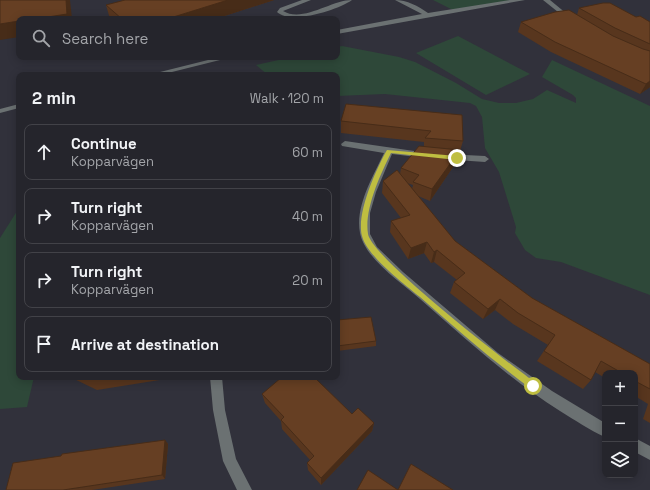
<!DOCTYPE html>
<html lang="en">
<head>
<meta charset="utf-8">
<style>
	body { margin:0; font-family:"Space Grotesk",sans-serif; background:#2d2d34; color:#f1f3f6 }
	.controls { position:absolute; right:12px; bottom:12px; display:grid; overflow:hidden; border-radius:8px; box-shadow:0 2px 10px #0003 }
	.controls button { width:36px; height:36px; display:grid; place-items:center; padding:0; border:0; border-bottom:1px solid #424248; background:#25252c; color:#f1f3f6; font:20px sans-serif }
	.stop { position:absolute; width:12px; height:12px; margin:-9px; border:3px solid #bfbe41; border-radius:50%; background:#fff }
	.stop.end { background:#bfbe41; border-color:#fff; box-shadow:0 1px 4px #0008 }
	.list { margin:0; padding:0; list-style:none }
	h2 { display:flex; justify-content:space-between; align-items:center; height:52px; margin:0; padding:0 16px; font-size:17px }
	h2 small { font-size:13px; font-weight:400; color:#a3a5a9 }
	.list li { display:grid; grid-template-columns:26px 1fr auto; gap:12px; align-items:center; box-sizing:border-box; height:56px; margin:0 8px 8px; padding:0 8px; border:1px solid #424248; border-radius:8px }
	.list b { display:block; font-size:15px; white-space:nowrap }
	.list p { margin:0; font-size:13px; white-space:nowrap; color:#a3a5a9 }
	.list em { font-size:13px; font-style:normal; color:#a3a5a9 }
	.icon { flex:none; width:22px; height:22px; fill:none; stroke:currentColor; stroke-width:2; stroke-linecap:round; stroke-linejoin:round }
	.map { position:relative; flex:none; width:650px; height:490px; overflow:hidden }
	.search { position:absolute; background:#25252c; box-shadow:0 2px 10px #0003; left:16px; top:16px; width:324px; height:44px; display:flex; align-items:center; gap:10px; box-sizing:border-box; padding:0 14px; border-radius:8px; color:#a3a5a9; font-size:15px }
	.panel { position:absolute; background:#25252c; box-shadow:0 2px 10px #0003; left:16px; top:72px; width:324px; height:308px; border-radius:8px }
	.map>svg:first-child { display:block }
	.green { fill:#2e4839 }
	.lines { fill:none; stroke-linecap:round; stroke-linejoin:round }
	.minor { fill:#6b7172; fill-rule:evenodd }
	.wall { fill:#58361e; fill-rule:evenodd }
	.shaded-wall { fill:#472c18 }
	.building { fill:#663f23; stroke:#472c18 }
	.route { fill:#bfbe41 }
</style>
</head>
<body>
<div class="map">
<svg width="650" height="490" viewBox="0 0 650 490">
	<rect width="100%" height="100%" fill="#31313b"/>
	<!-- green -->
	<path class="green" d="M433,0H522L453,10Z
		M458,36L530,74L486,95L416,53Z
		M342,46L399,57L415,62L456,83L482,99L499,103H516L533,99L547,90L576,103V98L573,95L542,77L552,60L650,106V295L561,262L536,258L525,250L515,233L516,227L499,172L485,148L482,117L476,106L470,103L385,94L337,96V75H268L256,65L292,57H337V47Z
		M19,208V377H34L27,407L0,409V238Z"/>
	<g class="lines">
		<!-- minor -->
		<path class="minor" d="M302,0H311L283,11C303,23 331,0 352,0C338,10 291,25 277,12L280,8Z
			M395,0C407,0 418,6 428,13L510,0H525L337,34V30L422,14Z
			M543,0H550L573,19L568,20Z
			M220,57H232L160,75H148Z
			M19,104V108L0,113V109Z
			M345,141L428,153L429,155L428,157L425,158L392,154L376,192L370,213V234L377,247L403,272L498,353L552,391L605,423V437C589,430 575,420 560,411C509,379 466,339 420,299C402,283 365,259 360,233C355,206 373,177 384,153L342,146L341,144Z
			M445,154L485,156L489,159L485,162L442,159L441,157L442,155Z
			M210,377H222L225,410L236,459L252,490H237L223,461L213,410Z
			M635,438L650,446V460L635,452Z"/>
	</g>
	<!-- wall -->
	<path class="wall" d="M125,0H274L215,19H110L106,5Z
		M579,8L636,17L650,22V87L640,94L551,52L518,32L521,22L577,15Z
		M346,104L463,141L457,161L430,201L418,196L455,241L532,298L650,364V423L643,419L648,404L635,396V373H605V378L595,372L591,380L583,389L537,361L548,345L513,324L495,310L483,319L450,293L454,282L457,280L434,262L431,263L424,253L408,259L390,232L391,221L401,218L382,193L383,181L400,174L401,168L424,147V142L341,133V121ZM407,183L413,185L412,189Z
		M337,320L376,341V346L337,351Z
		M70,377H166V379L97,390Z
		M262,394L352,414L374,423L372,431L321,485L308,470L307,463L310,460L282,429L281,421L265,403Z
		M165,440L168,444L165,479L92,490H6Z"/>
	<!-- shaded-wall -->
	<path class="shaded-wall" d="M66,0H70L72,19H35Z
		M228,0H274L215,19H167Z
		M19,21V37L0,40V24Z
		M650,81V87L640,94L646,84Z
		M460,150L457,161L430,201L432,189Z
		M427,242L424,253L408,259L411,248Z
		M437,250L434,262L431,263L434,252Z
		M500,299L495,310L483,319L488,309Z
		M374,423L372,431L321,485V478Z
		M165,440L168,444L165,479L162,475Z"/>
	<!-- building -->
	<path class="building" d="M0,0H66L67,14L35,19H19V21L0,24Z
		M125,0H228L167,19H122L106,5Z
		M603,3H610L636,17L640,16L650,22V44L615,28L579,8Z
		M569,10L613,36L643,49L650,51V81L646,84L555,42L521,22L555,12Z
		M346,104L462,115L463,141L425,138L431,131L341,121Z
		M419,146L460,150L432,189L413,182L419,175L401,168Z
		M397,170L455,241L532,298L650,364V389L635,381V373H622L601,361L591,380L544,351L555,335L518,313L500,299L488,309L454,282L465,273L437,250L434,252L427,242L411,248L391,221L410,215L383,181Z
		M371,317L376,341L337,346V320Z
		M282,377H314L352,414L358,408L374,423L321,478L307,463L314,456L281,420L284,417L262,394Z
		M165,440L162,475L63,490H6L13,463L61,456L62,454Z
		M411,464L453,490H357L368,470L398,490Z"/>
	<!-- route -->
	<path class="route" d="M387,150L457,156L459,158L457,160L391,153C380,175 364,210 368,234C372,258 509,364 536,383V388H530C492,360 456,329 420,297C404,284 367,256 362,236C356,214 376,169 387,150Z"/>
</svg>
<div class="controls">
<button>+</button>
<button>−</button>
<button><svg class="icon" aria-label="layers" viewBox="0 0 24 24"><path d="M12 4l9 5-9 5-9-5zM3 14l9 5 9-5"/></svg></button>
</div>
<div class="stop" style="left:533px;top:386px"></div>
<div class="stop end" style="left:457px;top:158px"></div>
<div class="search"><svg class="icon" aria-label="search" viewBox="0 0 24 24"><circle cx="10" cy="10" r="6"/><path d="M15 15l6 6"/></svg>Search here</div>
<section class="panel">
<h2>2 min<small>Walk · 120 m</small></h2>
<ul class="list">
<li><svg class="icon" aria-label="ahead" viewBox="0 0 24 24"><path d="M12 20V5M6 11l6-6 6 6"/></svg><div><b>Continue</b><p>Kopparvägen</p></div><em>60 m</em></li>
<li><svg class="icon" aria-label="right" viewBox="0 0 24 24"><path d="M7 20v-9h11M14 6l5 5-5 5"/></svg><div><b>Turn right</b><p>Kopparvägen</p></div><em>40 m</em></li>
<li><svg class="icon" aria-label="right" viewBox="0 0 24 24"><path d="M7 20v-9h11M14 6l5 5-5 5"/></svg><div><b>Turn right</b><p>Kopparvägen</p></div><em>20 m</em></li>
<li><svg class="icon" aria-label="arrive" viewBox="0 0 24 24"><path d="M6 21V4h12l-3 4 3 4H6"/></svg><div><b>Arrive at destination</b></div></li>
</ul>
</section>
</div>
</body>
</html>
